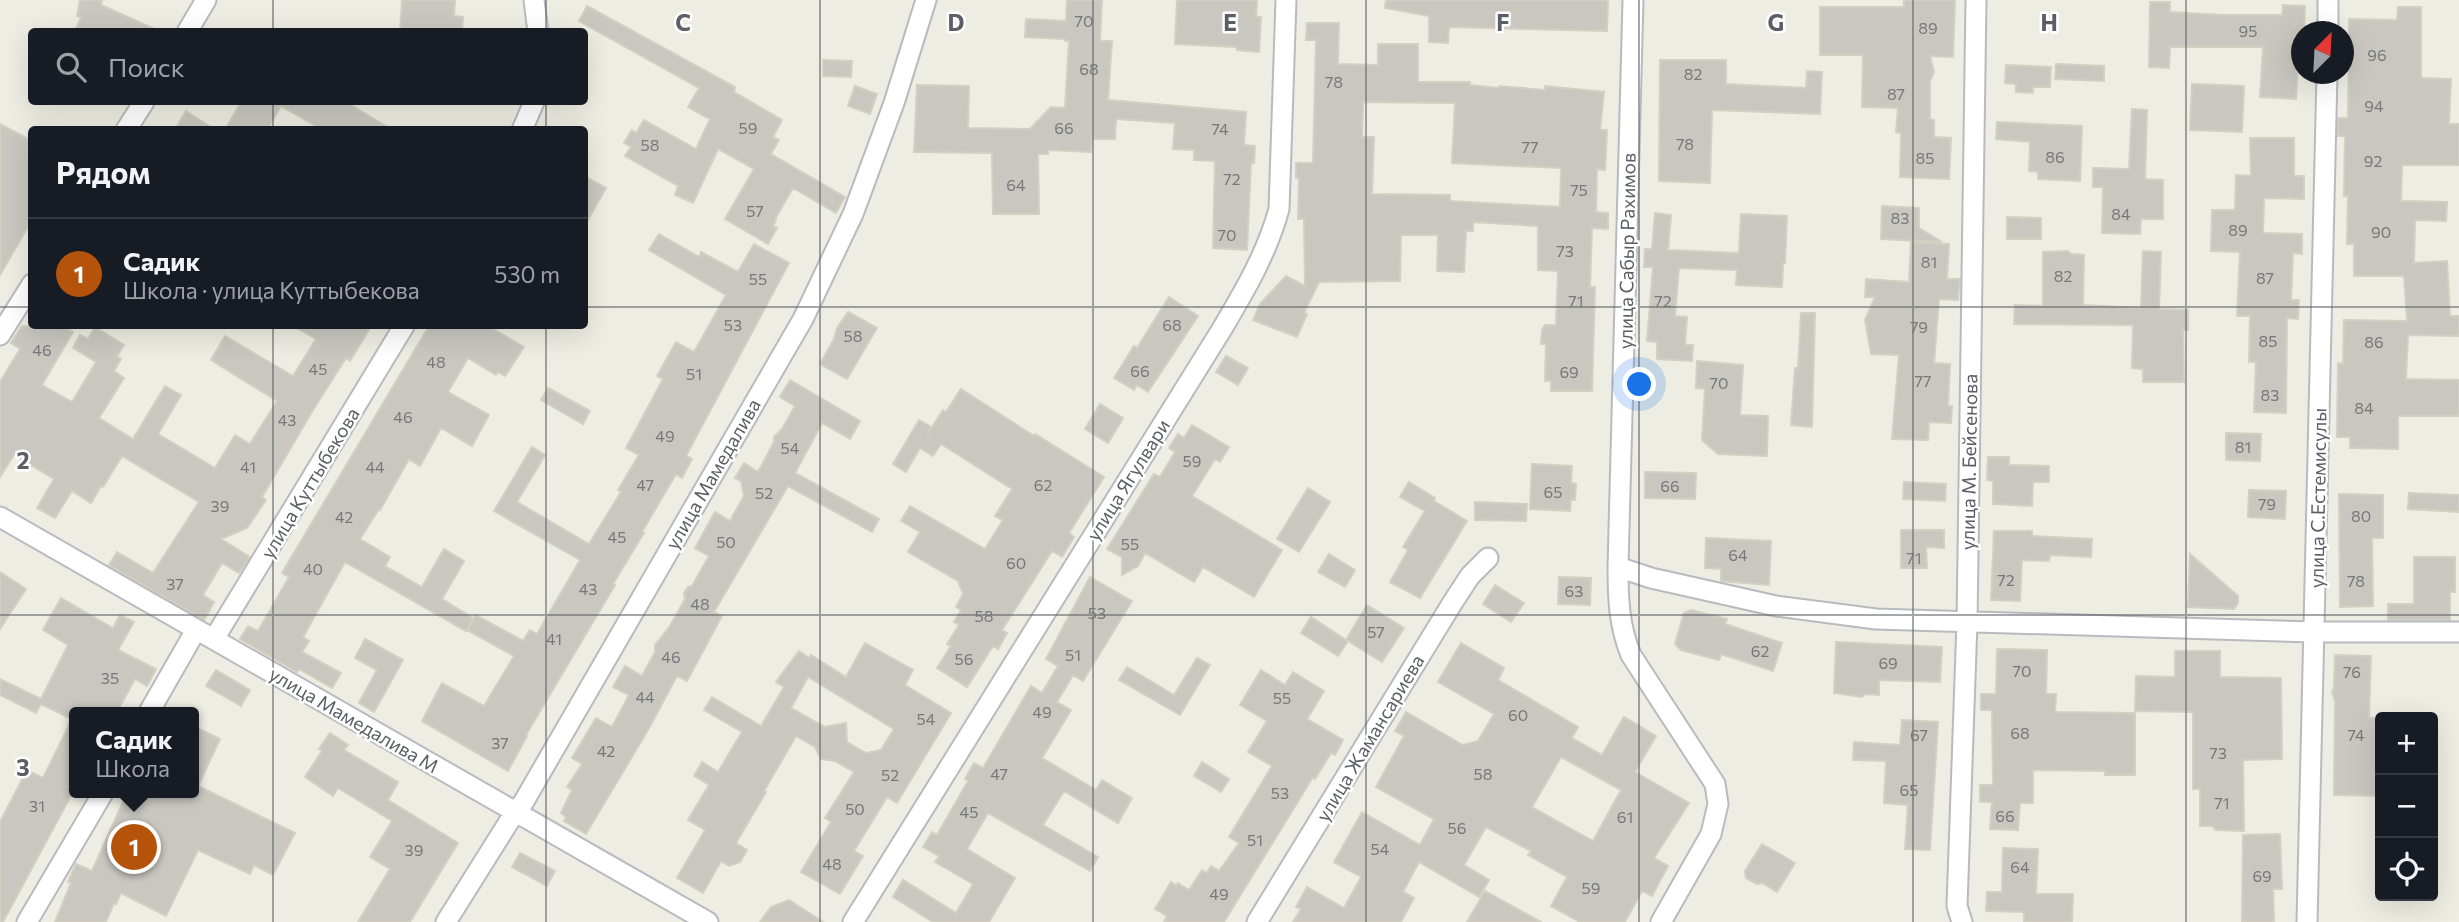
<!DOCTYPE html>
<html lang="ru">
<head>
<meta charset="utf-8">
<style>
	body { margin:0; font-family:Commissioner,sans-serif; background:#20242c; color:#f1f3f6 }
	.controls { position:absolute; right:21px; bottom:21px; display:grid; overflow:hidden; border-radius:7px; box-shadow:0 7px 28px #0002 }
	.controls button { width:63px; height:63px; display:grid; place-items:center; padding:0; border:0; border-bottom:2px solid #363941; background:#171b24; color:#f1f3f6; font:35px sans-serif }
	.compass { position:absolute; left:2291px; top:21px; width:63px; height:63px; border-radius:50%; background:#171b24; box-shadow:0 7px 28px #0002; rotate:24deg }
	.you { position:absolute; left:1640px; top:385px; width:24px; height:24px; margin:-18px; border:5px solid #fff; border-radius:50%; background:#1a73e8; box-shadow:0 0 0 10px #1a73e833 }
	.badge { display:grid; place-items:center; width:46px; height:46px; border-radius:50%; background:#b45309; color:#fff; font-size:23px; font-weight:700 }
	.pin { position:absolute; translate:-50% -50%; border:4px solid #fff; box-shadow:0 2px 7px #0006 }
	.popup { position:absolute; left:69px; top:707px; width:130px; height:91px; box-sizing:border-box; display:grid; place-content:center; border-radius:7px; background:#171b24; filter:drop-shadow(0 2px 5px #0005); font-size:23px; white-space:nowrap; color:#9ea1a6 }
	.popup b { font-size:26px; color:#f1f3f6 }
	.popup::after { content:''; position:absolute; left:50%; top:100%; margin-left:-14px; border:14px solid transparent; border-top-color:#171b24 }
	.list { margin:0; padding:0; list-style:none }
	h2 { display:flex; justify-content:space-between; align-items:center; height:91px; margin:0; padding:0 28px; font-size:30px }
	h2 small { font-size:23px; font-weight:400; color:#9ea1a6 }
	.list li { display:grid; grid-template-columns:46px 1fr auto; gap:21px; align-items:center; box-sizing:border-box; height:112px; padding:0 28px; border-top:2px solid #363941 }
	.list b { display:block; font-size:26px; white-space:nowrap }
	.list p { margin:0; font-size:23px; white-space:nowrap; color:#9ea1a6 }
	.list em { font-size:23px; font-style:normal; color:#9ea1a6 }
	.icon { flex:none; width:38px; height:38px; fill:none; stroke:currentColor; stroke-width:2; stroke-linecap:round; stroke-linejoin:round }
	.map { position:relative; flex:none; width:2459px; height:922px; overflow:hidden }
	.search { position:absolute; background:#171b24; box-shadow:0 7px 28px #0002; left:28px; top:28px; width:560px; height:77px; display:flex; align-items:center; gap:18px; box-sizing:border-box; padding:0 24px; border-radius:7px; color:#9ea1a6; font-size:26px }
	.panel { position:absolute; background:#171b24; box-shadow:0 7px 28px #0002; left:28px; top:126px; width:560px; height:203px; border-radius:7px }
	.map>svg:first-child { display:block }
	.building { fill:#c9c7c0; stroke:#d3cfc1; stroke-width:2; fill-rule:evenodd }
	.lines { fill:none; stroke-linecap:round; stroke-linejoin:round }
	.street-casing { stroke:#b8babf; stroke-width:23 }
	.street { stroke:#fff; stroke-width:19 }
	.grid { fill:none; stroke:#5b5e64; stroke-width:2; stroke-opacity:0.55 }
	.labels { text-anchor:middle; stroke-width:5; stroke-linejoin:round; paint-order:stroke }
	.number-label { font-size:16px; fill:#76787b }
	.street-label { font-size:19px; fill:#5b5e64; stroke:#fff }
	.grid-label { font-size:23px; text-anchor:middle; font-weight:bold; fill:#5b5e64; stroke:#fff; stroke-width:5; stroke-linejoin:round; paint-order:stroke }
</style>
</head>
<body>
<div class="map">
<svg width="2459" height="922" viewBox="0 0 2459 922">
	<rect width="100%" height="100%" fill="#eeede3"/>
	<!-- building -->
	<path class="building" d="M80,0H102L101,5L161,32H75L81,17L77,16Z
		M402,0H455L454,16L463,17L462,32H400Z
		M1067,0H1102L1100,41H1112L1108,100L1246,112L1244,145L1255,146L1254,163H1251L1247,250L1213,248L1215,161L1194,160V150L1173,149L1175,123L1116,119L1115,139H1092L1091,152L1048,150V154H1038L1039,214H993L992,153L914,152L917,85L969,86L968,128L1030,129L1051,107L1065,108L1069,41H1065V39L1025,37L1026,19L1066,21Z
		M1177,0H1257L1256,17H1261L1259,52L1237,50V47L1175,44Z
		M1386,0H1608L1607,31L1449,27L1448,43L1429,42V16L1385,8Z
		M1904,0H1955L1953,57L1930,56L1934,72L1930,82V119L1934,120V137L1951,138L1949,179L1900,177L1901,133L1896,132L1898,108L1862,107L1863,55H1820V7H1904Z
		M2150,2H2170V12L2223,15H2282L2283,5L2305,6L2304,32H2301V65H2298L2296,99L2260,97L2263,47H2170L2169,68L2149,67Z
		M587,6L735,87L734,92L782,120L773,137L779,140L771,154L845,197L836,213L793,188L775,219L776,220L773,226L777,228L768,244L725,219L754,169L718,149L693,203L675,195L678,186L625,156L631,147L624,143L632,130L636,133L644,120L696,149L710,119L688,107L699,88L579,21Z
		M2398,7H2421V78L2451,79L2449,124H2459V165H2402L2401,201L2447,202L2446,221L2415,220L2414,263L2447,261L2450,316H2459V336L2408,335L2406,379L2459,380V416H2398V449L2350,448V437H2337L2338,363L2343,364L2344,320L2407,321L2404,276H2354V244H2347L2348,196H2344L2345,136H2338V118H2348L2349,19L2397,20Z
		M1307,23H1339L1338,64L1378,65V44H1418V82H1470V85L1499,88V86L1545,90V86L1604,92L1600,130H1607L1605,170L1597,169L1596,212L1608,213V229L1592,228L1590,287H1595L1592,391H1551V381H1545L1546,344H1541L1542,330L1545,325H1556L1558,271L1538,270V226L1473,222V231H1466L1464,272L1437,271L1438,235H1401L1400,281L1319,282L1304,313L1307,314L1297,337L1253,320L1260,304L1286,276L1305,286L1304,219H1298L1299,178H1296V163H1313L1316,40H1306ZM1363,102L1455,103L1452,163L1561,168L1560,207L1450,201V195L1372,194L1374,137H1362Z
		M823,60L852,61L851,77L823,76Z
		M1660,60H1726V84L1806,88L1807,71L1822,72L1820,114L1712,110L1710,183L1659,181Z
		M2056,64L2104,66V81L2055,79Z
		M2006,65L2051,67L2050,87H2033V93L2016,92V84L2005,83Z
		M2192,84L2244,86L2242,132L2190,130Z
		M855,86L877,94L870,114L848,106Z
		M241,102H346L392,130H323L281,106L267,130H225Z
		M2132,109L2147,110L2145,179L2163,180V219H2141L2140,234L2102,233L2103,187H2093V168L2129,169Z
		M186,111L215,130H175Z
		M1997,122L2082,126L2080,181L2038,179V172L2029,171L2030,142L1996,139Z
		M0,124L32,141V220L0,275Z
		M2250,138H2294V176H2304V199L2264,198L2263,233L2302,234V254L2293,253L2291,300H2299L2298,319L2287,318L2286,413L2254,412L2256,362H2249L2250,316H2237L2240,252L2211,251L2212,210H2235L2236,175L2251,176Z
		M584,176L606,188L584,227Z
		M1882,206L1919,208V228L1942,242L1881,239Z
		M1655,213L1671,215L1668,250L1739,253L1741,214L1787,216L1785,263H1783L1782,287L1736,285L1737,270L1679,268L1675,316L1687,317L1685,345H1693L1692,361L1657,359V342L1647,341L1653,267H1644L1645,249H1652Z
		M2007,217L2041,218V239H2007Z
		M659,234L699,257L701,252L738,272L754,244L789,263L686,456L692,459L682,478L676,474L642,532L644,533L613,584L615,585L526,735L527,736L508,771L422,721L442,683L484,706L514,656L467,630L476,615L523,641L530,630L537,634L580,560L494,511L532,447L545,455L517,502L589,544L621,492L618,490L639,455L626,448L663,379L657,376L676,342L694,352L726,295L649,250Z
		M1911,242L1949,244L1947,279H1960L1958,300L1939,299L1934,363L1950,364L1948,406H1952L1951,423L1929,422L1928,440L1892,439L1899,355L1871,354L1865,320L1875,297H1865L1866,279L1909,282Z
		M2068,251L2071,254L2084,255L2083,305L2141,308L2143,251L2161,252L2159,309L2188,310V330H2183L2184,382H2143V369L2132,368L2133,325L2014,324L2015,305L2043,306V252Z
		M1169,297L1198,316L1148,392L1137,385L1134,390L1114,378L1134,346L1137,348Z
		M848,312L877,328L847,379L820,364L834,339L837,328Z
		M1801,313H1815L1812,427L1791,425L1795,368H1798Z
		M22,326H62L73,332L42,385L72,402L96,362L73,348L80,335L88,339L95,327L124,345L117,356L121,359L114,371L124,378L99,418L133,439L165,386L181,395L158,434L215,468L235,435L250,444L277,401L211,360L225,336L293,376L316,339L293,326H371L350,361L346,358L313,410L262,497L266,500L247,528L221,539L250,557L239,573L222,563L203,595L214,602L204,620L109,565L117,552L153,573L199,502L122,456L103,487L101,486L91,503L72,491L55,518L37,508L54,479L14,455L0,477V382L20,349L11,343Z
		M429,326H488L524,347L505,376L498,372L496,375L468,358L448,392L489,415L472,446L441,428L420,466L409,459L380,510L379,509L360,539L390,557L385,566L422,587L444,549L464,561L442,599L473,618L466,631L345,562L303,637L309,641L302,652L341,673L332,688L299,669L297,672L240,639L248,626L258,631L289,577L282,573Z
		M1226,356L1248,368L1238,385L1216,372Z
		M1697,361L1743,365L1740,415L1768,416L1767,456L1718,454L1702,440L1705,389L1696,388Z
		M790,380L860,421L850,439L822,423L795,473L879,519L872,532L788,486L714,612L722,616L687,681L677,676L648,730L586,834L564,821L566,817L561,813L572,790L567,787L582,764L572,758L596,718L612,727L629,695L613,687L625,666L642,676L655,652V645L670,626L685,599L684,593L688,587L692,586L709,556L695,548L715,512L730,521L744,496L741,481L735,478L744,463L758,472L774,442V437L782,429L795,406L780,397Z
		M548,388L590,411L583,424L541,400Z
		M961,389L1034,436L1035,434L1104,477L1069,533L1074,537L1062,557L1052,551L1002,630L1007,633L998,649L993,646L967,687L937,668L951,646L947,644L959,625L954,622L961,610L956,607L963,594L958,581L908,552L920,532L901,521L910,506L985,549L1003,520L995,516L1012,489L941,444L933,456L920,448L906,472L893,464L919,420L931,427L927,435L943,410L946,412Z
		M1100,404L1123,418L1108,443L1085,429Z
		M1192,425L1229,447L1220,462L1215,459L1192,496L1282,550L1254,597L1203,567L1194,582L1145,553L1138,566L1122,575V557L1107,549L1154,474L1160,477L1175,452L1169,448L1178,434L1184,438Z
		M2226,433L2261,434L2260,461L2226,460Z
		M1988,457H2009V465L2049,466V482H2033L2032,506L1993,504V481L1987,480Z
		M1532,464L1572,466L1571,483L1576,484L1575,500H1571L1570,511L1530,509Z
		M1645,472L1696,473L1695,499L1645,498Z
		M1409,482L1435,498L1434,501L1467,521L1420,598L1390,582L1408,550L1403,547L1425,511L1400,497Z
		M1904,482L1946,484L1945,501L1903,499Z
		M1308,488L1330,502L1299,552L1277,539Z
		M2249,490L2286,491L2285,519L2248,517Z
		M2409,493L2459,495V512L2408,509Z
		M2339,494L2383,495V538H2372L2373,606L2340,607Z
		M1475,502L1527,504L1526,521L1475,520Z
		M1901,530H1944V548L1926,547L1927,568H1901Z
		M1994,531H2032V536L2092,539L2091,557L2050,555L2049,561L2022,560L2020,601L1991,600Z
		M1706,538L1771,541L1769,585L1721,581V569L1705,568Z
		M1329,554L1355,570L1345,587L1318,572Z
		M2190,554L2238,596V603L2234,609L2188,607Z
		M2414,557H2455V592H2450V620H2388V604H2414Z
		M0,572L26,589L0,629Z
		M1090,577L1132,601L1083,681L1073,675L1057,702L1071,710L1042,758L1096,790L1102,780L1132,798L1118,823L1064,791L1043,825L1098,857L1090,871L988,813L967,849L1015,878L989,922H933L893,897L903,880L956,913L973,884L935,862L939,856L923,847L932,832L937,835L968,781L965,779L974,763L983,768L1031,686L1042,693L1058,666L1046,659Z
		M1559,577L1591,578L1590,605L1558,604Z
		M1495,585L1524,603L1511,622L1483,604Z
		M61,598L113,628L120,615L134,622L118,650L156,669L147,686L135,679L117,712H74V790L3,922H0V822L27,770L43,778L72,719L41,704L36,713L0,695V679L41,699L68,645L43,630Z
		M1367,605L1404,628L1382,662L1348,641L1338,656L1301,633L1311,617L1346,640Z
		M1691,610L1727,619L1725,624L1782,643L1773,671L1721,654L1719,660L1681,650L1675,644L1684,613Z
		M365,639L403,660L374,712L359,703L377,670L355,658Z
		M1836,642L1942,647L1940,682L1879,680V695L1865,694L1862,697L1834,693Z
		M865,643L913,670L905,685L951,713L897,803L887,797L854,851L863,856L840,894L801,872L831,822L825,818L854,772L835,761L821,759L815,747L796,736L764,791L766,792L736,843L747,850L740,862L729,866L721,861L703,893L677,878L705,830L688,820L709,785L694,776L702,762L718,772L742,732L704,710L712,697L761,726L784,687L776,682L799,651L809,658L811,655L846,677ZM808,677L894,729L881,750L866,753L847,742L846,723L825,727L791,708Z
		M1461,643L1504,668L1498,680L1578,727L1572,738L1602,755L1624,717L1656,736L1635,772L1689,803L1654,858L1668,866L1652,896L1642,891L1625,922H1580L1551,906L1567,877L1528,855L1531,851L1486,827L1464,865L1489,880L1479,897L1419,862L1403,892L1414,898L1401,922H1293L1301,909L1296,907L1307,887L1344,908L1361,877L1334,862L1362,812L1420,845L1434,819L1376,787L1404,736L1395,731L1406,712L1463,745L1478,741L1494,714L1438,682ZM1561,757L1621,790L1593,841L1532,807Z
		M1997,649L2047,650L2046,694H2056L2055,712L2135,713V775H2105V771L2033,770V803H2020L2018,830L1990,829L1992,802H1980V785H1993L1992,710H1981V694H1996Z
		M2175,651H2220V677L2281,678L2282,759L2243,760L2244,831L2216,830L2212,826H2200V789H2193V712L2135,711L2136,676L2175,677Z
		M2335,655L2371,656L2369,718H2377V779H2380V796L2334,795L2335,701L2332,692L2334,688Z
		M1197,658L1210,665L1180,715L1119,680L1127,667L1174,695Z
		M216,670L250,690L241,706L206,686Z
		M1261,670L1285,685L1293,672L1324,691L1307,719L1343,740L1335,755L1331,753L1315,779L1313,777L1224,922H1164L1167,916L1155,909L1171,882L1176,886L1178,883L1189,890L1202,870L1207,873L1211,866L1219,871L1239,843L1229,837L1272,766L1248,752L1267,721L1240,705Z
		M1902,720L1938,722L1930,850L1905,849L1908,805L1884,803L1886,761L1853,760L1854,742L1900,745Z
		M193,726L220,739L198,786L295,833L273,875L254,865L250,874L198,850L166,916L121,893L116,904L114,903L106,922H55L71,883L68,882L76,864L92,871L127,793H193Z
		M330,733L348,745L344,750L398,782L388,800L458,843L410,922H358L390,869L370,857L392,821L338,788L333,796L305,777L322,751L319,749Z
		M1202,762L1229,779L1221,792L1194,776Z
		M2280,834L2282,889H2273L2274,922H2242L2243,835Z
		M1762,844L1795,863L1777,892L1762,883L1757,884L1746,878L1745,871Z
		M2003,848L2038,849L2036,894H2073L2072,922H2024V912L1986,911L1987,892H2002Z
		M520,853L555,871L547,886L512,867Z
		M1485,891L1541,922H1467Z
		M789,900L823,922H760L771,907Z"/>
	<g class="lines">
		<!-- street casing -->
		<g class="street-casing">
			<path id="street" d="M534,0L538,32
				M1633,0L1618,567C1618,599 1619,626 1631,655L1715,784L1718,804L1711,834L1661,922
				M187,32L206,0
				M2328,32V0
				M126,130L144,102
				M522,130L534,102
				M0,335L32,284
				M0,517L708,922
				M1618,567L1651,578L1776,606L1876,619L2315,632H2459
				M214,639L404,326
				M149,712L196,630
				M27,922L103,793
				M446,922L515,812L523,803L803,319L853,214L894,103L926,0
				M853,922L1222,329C1245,290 1267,253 1279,209L1286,0
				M1257,922L1453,602L1470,576L1488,558
				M1962,922L1957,906L1967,622L1976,0
				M2307,922L2327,74"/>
		</g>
		<!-- street -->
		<use href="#street" class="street"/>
	</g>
	<!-- grid -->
	<path class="grid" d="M273,0V32M546,0V32M820,0V922M1093,0V922M1366,0V922M1639,0V922M1913,0V922M2186,0V922M273,102V130M546,102V130M0,307H32M584,307H2459M273,326V922M546,326V922M0,615H2459"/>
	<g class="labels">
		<!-- number labels -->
		<g class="number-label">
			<text x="1084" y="27">70</text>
			<text x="1928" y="34">89</text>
			<text x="2248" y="37">95</text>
			<text x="2377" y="61">96</text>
			<text x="1089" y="75">68</text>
			<text x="1693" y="80">82</text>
			<text x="1334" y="88">78</text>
			<text x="1896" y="100">87</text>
			<text x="2374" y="112">94</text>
			<text x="748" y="134">59</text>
			<text x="1064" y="134">66</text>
			<text x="1220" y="135">74</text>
			<text x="1685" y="150">78</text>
			<text x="650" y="151">58</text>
			<text x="1530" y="153">77</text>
			<text x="2055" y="163">86</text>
			<text x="1925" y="164">85</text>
			<text x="2373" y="167">92</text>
			<text x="1232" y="185">72</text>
			<text x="1016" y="191">64</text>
			<text x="1579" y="196">75</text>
			<text x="755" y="217">57</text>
			<text x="2121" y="220">84</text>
			<text x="1900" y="224">83</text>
			<text x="2238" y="236">89</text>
			<text x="2381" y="238">90</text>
			<text x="1227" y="241">70</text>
			<text x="1565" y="257">73</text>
			<text x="1929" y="268">81</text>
			<text x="2063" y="282">82</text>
			<text x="2265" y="284">87</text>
			<text x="758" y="285">55</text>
			<text x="1576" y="307">71</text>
			<text x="1663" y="307">72</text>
			<text x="733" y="331">53</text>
			<text x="1172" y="331">68</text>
			<text x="1919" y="333">79</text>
			<text x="853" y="342">58</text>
			<text x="2268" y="347">85</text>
			<text x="2374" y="348">86</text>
			<text x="42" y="356">46</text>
			<text x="436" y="368">48</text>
			<text x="318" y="375">45</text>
			<text x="1140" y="377">66</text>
			<text x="1569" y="378">69</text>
			<text x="694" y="380">51</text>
			<text x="1923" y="387">77</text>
			<text x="1719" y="389">70</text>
			<text x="2270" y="401">83</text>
			<text x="2364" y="414">84</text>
			<text x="403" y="423">46</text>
			<text x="287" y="426">43</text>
			<text x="665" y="442">49</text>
			<text x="2243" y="453">81</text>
			<text x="790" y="454">54</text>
			<text x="1192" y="467">59</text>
			<text x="248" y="473">41</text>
			<text x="375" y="473">44</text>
			<text x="645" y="491">47</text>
			<text x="1043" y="491">62</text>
			<text x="1670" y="492">66</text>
			<text x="1553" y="498">65</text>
			<text x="764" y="499">52</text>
			<text x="2267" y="510">79</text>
			<text x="220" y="512">39</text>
			<text x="2361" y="522">80</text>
			<text x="344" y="523">42</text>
			<text x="617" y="543">45</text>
			<text x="726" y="548">50</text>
			<text x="1130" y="550">55</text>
			<text x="1738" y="561">64</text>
			<text x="1914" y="564">71</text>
			<text x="1016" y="569">60</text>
			<text x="313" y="575">40</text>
			<text x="2006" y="586">72</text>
			<text x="2356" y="587">78</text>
			<text x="175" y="590">37</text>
			<text x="588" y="595">43</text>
			<text x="1574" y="597">63</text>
			<text x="700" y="610">48</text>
			<text x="1097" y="619">53</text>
			<text x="984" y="622">58</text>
			<text x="1376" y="638">57</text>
			<text x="554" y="645">41</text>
			<text x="1760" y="657">62</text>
			<text x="1073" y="661">51</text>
			<text x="671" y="663">46</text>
			<text x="964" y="665">56</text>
			<text x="1888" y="669">69</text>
			<text x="2022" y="677">70</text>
			<text x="2352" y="678">76</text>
			<text x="110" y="684">35</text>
			<text x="645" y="703">44</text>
			<text x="1282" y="704">55</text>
			<text x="1042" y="718">49</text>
			<text x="1518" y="721">60</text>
			<text x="926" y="725">54</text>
			<text x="2020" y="739">68</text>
			<text x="1919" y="741">67</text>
			<text x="2356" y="741">74</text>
			<text x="500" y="749">37</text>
			<text x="606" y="757">42</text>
			<text x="2218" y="759">73</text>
			<text x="999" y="780">47</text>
			<text x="1483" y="780">58</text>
			<text x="890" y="781">52</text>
			<text x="1909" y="796">65</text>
			<text x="1280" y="799">53</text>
			<text x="2222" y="809">71</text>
			<text x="37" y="812">31</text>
			<text x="855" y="815">50</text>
			<text x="969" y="818">45</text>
			<text x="2005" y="822">66</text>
			<text x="1625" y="823">61</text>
			<text x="1457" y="834">56</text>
			<text x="1255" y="846">51</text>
			<text x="1380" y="855">54</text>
			<text x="414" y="856">39</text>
			<text x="832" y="870">48</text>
			<text x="2020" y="873">64</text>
			<text x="2262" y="882">69</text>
			<text x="1591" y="894">59</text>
			<text x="1219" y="900">49</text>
		</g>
		<!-- street labels -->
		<g class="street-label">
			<text transform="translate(1627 251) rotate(-89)" y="7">улица Сабыр Рахимов</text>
			<text transform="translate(1969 462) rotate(-89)" y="7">улица М. Бейсенова</text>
			<text transform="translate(713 474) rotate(-60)" y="7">улица Мамедалива</text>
			<text transform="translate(1128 480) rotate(-58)" y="7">улица Ягулвари</text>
			<text transform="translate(310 483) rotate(-59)" y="7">улица Куттыбекова</text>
			<text transform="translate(2318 498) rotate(-89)" y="7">улица С.Естемисулы</text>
			<text transform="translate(354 720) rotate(30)" y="7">улица Мамедалива М</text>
			<text transform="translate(1370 738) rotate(-59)" y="7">улица Жамансариева</text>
		</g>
	</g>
	<g class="grid-label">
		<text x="683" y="31">C</text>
		<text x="956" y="31">D</text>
		<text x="1230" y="31">E</text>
		<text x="1503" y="31">F</text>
		<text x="1776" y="31">G</text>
		<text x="2049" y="31">H</text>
		<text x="23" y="469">2</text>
		<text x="23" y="776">3</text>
	</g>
</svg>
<div class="controls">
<button>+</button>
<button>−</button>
<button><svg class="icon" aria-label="locate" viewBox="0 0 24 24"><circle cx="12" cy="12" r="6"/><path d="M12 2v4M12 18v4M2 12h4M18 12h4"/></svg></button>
</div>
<svg class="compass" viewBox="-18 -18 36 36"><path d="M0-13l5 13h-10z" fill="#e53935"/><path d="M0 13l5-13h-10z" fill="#9ea1a6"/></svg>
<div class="you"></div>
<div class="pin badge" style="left:134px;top:847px">1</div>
<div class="popup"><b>Садик</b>Школа</div>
<div class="search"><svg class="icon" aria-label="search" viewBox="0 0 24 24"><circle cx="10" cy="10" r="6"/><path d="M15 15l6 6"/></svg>Поиск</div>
<section class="panel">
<h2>Рядом<small></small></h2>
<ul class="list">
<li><span class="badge">1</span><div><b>Садик</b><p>Школа · улица Куттыбекова</p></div><em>530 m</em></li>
</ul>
</section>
</div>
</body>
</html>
